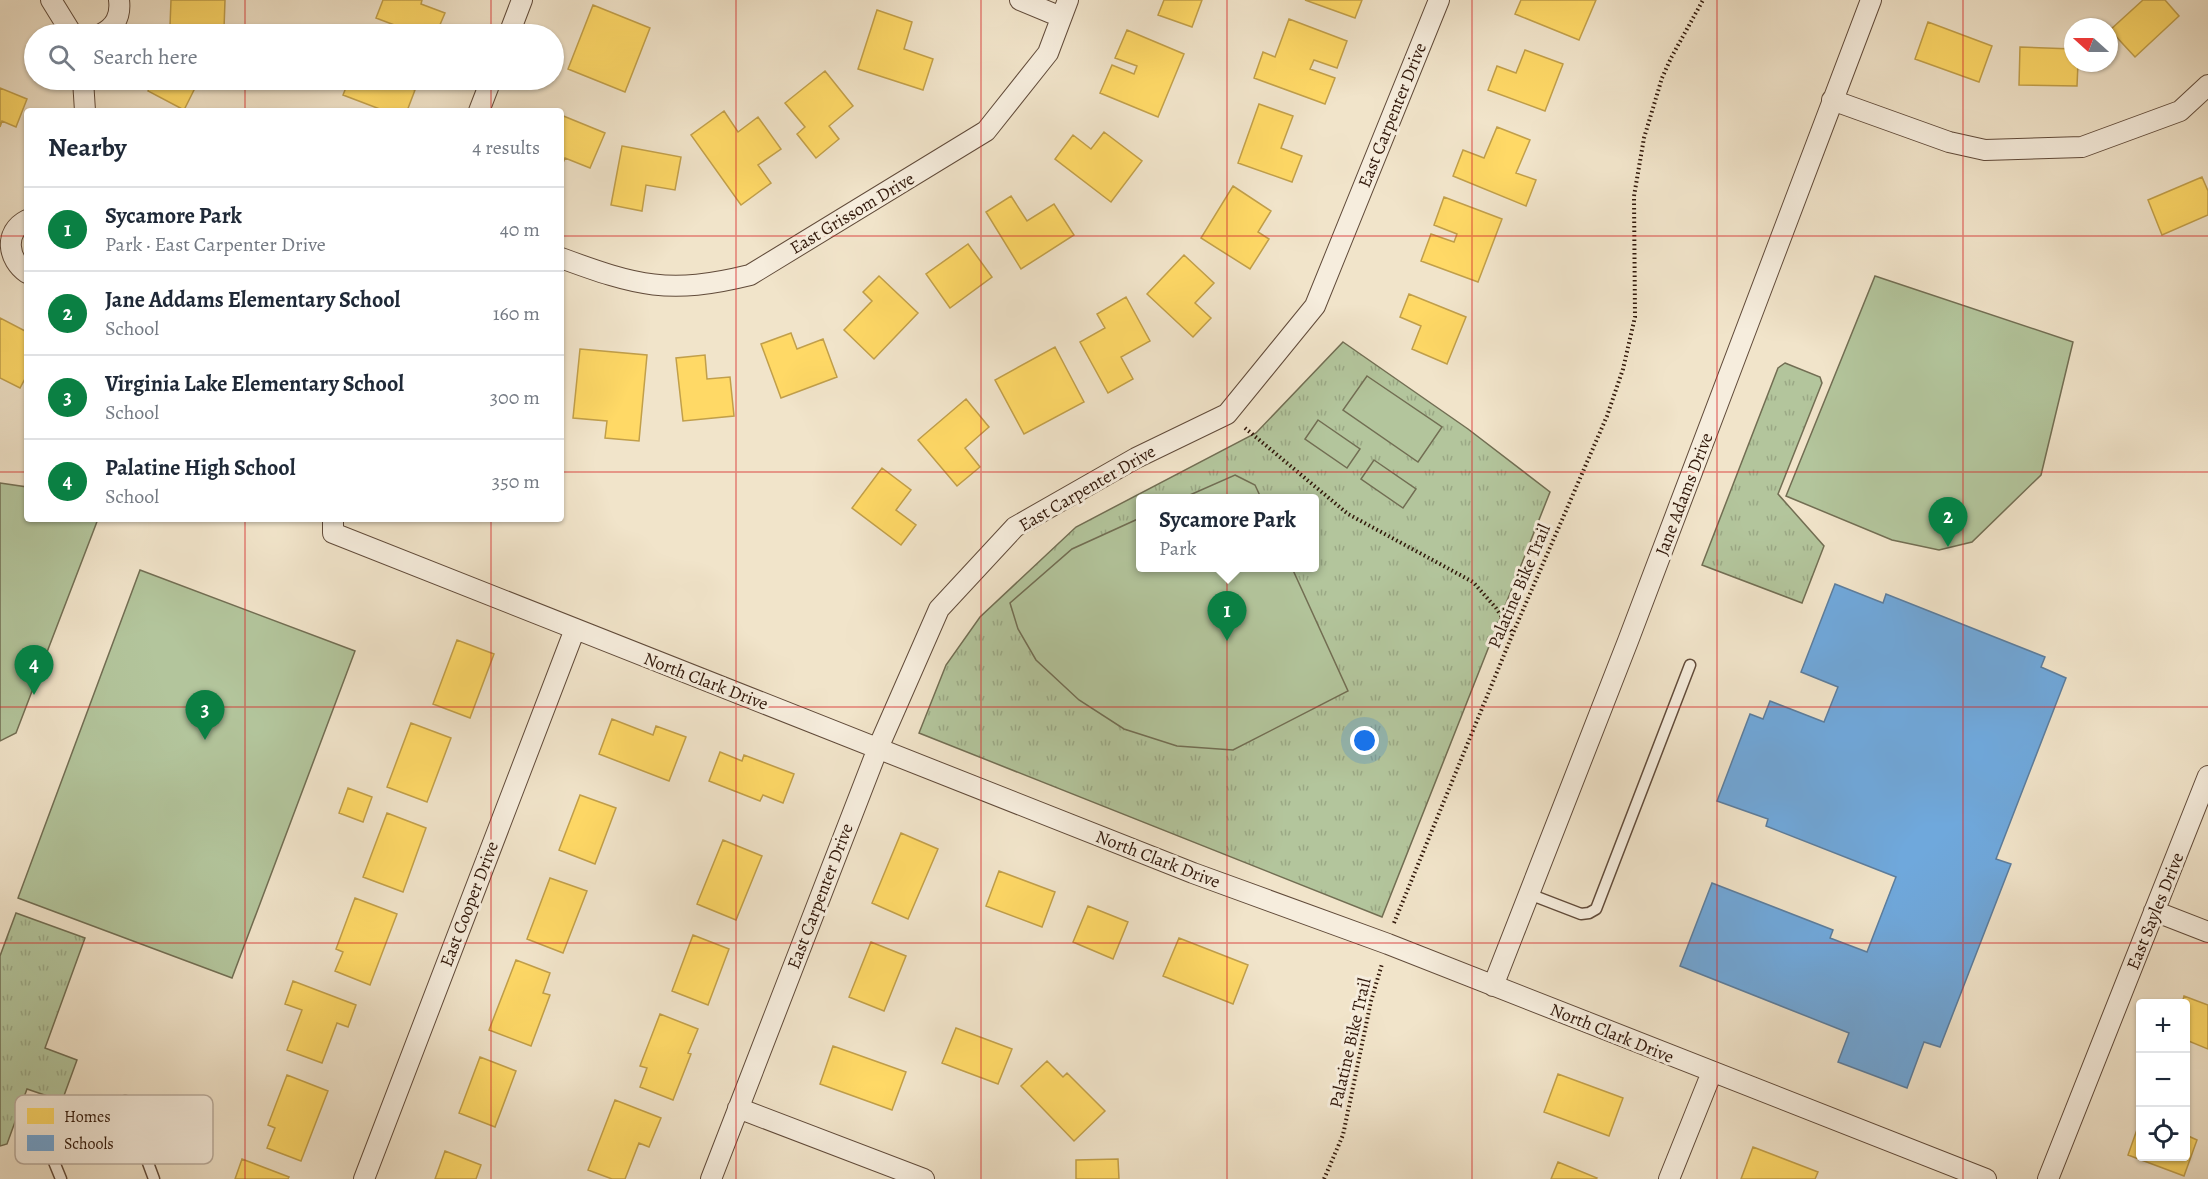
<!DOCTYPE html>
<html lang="en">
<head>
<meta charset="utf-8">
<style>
	body { margin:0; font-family:Alegreya,serif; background:#f2f2f3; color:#1f2937 }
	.controls { position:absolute; right:18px; bottom:18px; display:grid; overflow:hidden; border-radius:6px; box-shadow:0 2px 4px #0004 }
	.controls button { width:54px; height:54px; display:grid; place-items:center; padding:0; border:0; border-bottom:2px solid #e0e1e3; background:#fff; color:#1f2937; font:30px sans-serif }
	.compass { position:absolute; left:2064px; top:18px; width:54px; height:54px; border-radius:50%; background:#fff; box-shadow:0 2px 4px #0004; rotate:291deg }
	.you { position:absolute; left:1365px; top:741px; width:21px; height:21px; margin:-15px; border:4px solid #fff; border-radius:50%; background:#1a73e8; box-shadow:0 0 0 9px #1a73e833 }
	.badge { display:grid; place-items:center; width:39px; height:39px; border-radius:50%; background:#0b8043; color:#fff; font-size:20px; font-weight:700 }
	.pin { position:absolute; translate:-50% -50px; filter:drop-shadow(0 2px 3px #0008) }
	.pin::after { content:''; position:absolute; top:32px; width:21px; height:18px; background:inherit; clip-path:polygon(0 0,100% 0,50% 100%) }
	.popup { position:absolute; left:1136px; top:494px; width:183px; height:78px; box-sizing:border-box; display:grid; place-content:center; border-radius:6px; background:#fff; filter:drop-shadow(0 2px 4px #0005); font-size:20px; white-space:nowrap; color:#747a83 }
	.popup b { font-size:22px; color:#1f2937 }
	.popup::after { content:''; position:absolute; left:50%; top:100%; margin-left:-12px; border:12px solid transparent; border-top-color:#fff }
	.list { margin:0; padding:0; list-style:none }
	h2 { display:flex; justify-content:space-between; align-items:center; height:78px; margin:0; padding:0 24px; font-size:26px }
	h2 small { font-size:20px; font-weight:400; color:#747a83 }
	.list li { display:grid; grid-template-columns:39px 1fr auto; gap:18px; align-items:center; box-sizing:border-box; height:84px; padding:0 24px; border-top:2px solid #e0e1e3 }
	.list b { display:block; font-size:22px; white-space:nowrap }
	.list p { margin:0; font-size:20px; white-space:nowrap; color:#747a83 }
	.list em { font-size:20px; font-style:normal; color:#747a83 }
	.icon { flex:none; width:33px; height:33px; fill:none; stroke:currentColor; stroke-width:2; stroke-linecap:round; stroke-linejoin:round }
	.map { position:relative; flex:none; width:2208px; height:1179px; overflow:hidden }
	.search { position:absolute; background:#fff; box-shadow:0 2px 4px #0004; left:24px; top:24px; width:540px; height:66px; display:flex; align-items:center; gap:15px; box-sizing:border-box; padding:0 21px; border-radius:33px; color:#747a83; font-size:22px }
	.panel { position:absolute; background:#fff; box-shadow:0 2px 4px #0004; left:24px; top:108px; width:540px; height:414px; border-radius:6px }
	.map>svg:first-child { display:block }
	.grass { fill:url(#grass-tufts); stroke:#726e53; stroke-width:1.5; fill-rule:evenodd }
	.garden { fill:#b3c59c; stroke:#726e53; stroke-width:1.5 }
	.homes { fill:#ffd966; stroke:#c19f4a; stroke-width:1.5 }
	.schools { fill:#6fa8dc; stroke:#5c7d9d; stroke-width:1.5 }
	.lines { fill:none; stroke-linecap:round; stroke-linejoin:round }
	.service-casing { stroke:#614b3a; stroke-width:13 }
	.minor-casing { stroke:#614b3a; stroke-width:22 }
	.path { stroke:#31180a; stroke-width:4; stroke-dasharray:1.5 3; stroke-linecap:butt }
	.service { stroke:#f6eddd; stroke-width:10 }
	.minor { stroke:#f6eddd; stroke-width:20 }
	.grid { fill:none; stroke:#d62828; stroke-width:1.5; stroke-opacity:0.55 }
	.labels { text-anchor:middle; stroke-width:6; stroke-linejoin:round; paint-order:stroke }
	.street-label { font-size:18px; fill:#31180a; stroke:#f6eddd }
	.key { fill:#f6eddd; stroke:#bbad9e; stroke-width:1.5 }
	.key-label { font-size:16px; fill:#31180a }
</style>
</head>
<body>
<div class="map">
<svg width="2208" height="1179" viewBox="0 0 2208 1179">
	<defs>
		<pattern id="grass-tufts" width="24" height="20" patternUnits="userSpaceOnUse" patternTransform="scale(1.5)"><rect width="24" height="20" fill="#b3c59c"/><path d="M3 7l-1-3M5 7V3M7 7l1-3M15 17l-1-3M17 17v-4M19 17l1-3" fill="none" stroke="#9aa885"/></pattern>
	</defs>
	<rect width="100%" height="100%" fill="#f1e4ca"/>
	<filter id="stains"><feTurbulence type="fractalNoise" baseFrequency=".00333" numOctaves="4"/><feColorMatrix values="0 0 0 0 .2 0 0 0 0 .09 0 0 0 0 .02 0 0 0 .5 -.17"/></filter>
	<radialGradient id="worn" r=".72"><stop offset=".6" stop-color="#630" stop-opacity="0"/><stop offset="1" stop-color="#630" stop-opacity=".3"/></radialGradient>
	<!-- grass -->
	<path class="grass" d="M1343,342L1468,429L1550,492L1382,917L919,733L946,665L980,617L1076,527L1256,433ZM1140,498H1314V568H1140Z
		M1785,363L1820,377L1822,383L1778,494L1824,546L1802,603L1702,565L1778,368Z
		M16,913L85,938L45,1048L77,1060L62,1101L27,1089L7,1144L0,1146V956Z"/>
	<!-- garden -->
	<path class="garden" d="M1875,276L2073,342L2041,475L1972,542L1939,550L1892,540L1786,496Z
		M1367,376L1442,427L1418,462L1343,410Z
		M1318,420L1360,449L1347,468L1305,439Z
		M1374,460L1416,489L1403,508L1361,479Z
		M1235,475L1255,485L1261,498H1183Z
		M0,483L27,487V519H98L16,733L0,741Z
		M1140,518V568H1292L1348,691L1233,750L1177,746L1124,729L1079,700L1036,660L1018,629L1010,603L1072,549Z
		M140,570L355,651L232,978L18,898Z"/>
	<!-- homes -->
	<path class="homes" d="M171,0H225L224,29L170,26Z
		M383,0H422L421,4L445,13L436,34H418L376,18Z
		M1164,0H1202L1192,27L1158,15Z
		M1305,0H1362L1355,18Z
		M1521,0H1596L1579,40L1515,14Z
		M2143,0H2165L2179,16L2135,57L2110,30Z
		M593,5L650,28L625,92L568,69Z
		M877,10L912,22L904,49L933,59L923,90L858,69Z
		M1289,19L1347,41L1337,68L1314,60L1310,69L1335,78L1325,104L1254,78L1263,52L1275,57Z
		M1928,22L1992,46L1979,82L1915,59Z
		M1127,30L1184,54L1158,117L1100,93L1112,65L1134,74L1137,66L1115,58Z
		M2020,47L2073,49V63H2078L2077,86L2019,85Z
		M1525,50L1563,64L1545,111L1488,90L1497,66L1516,73Z
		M825,71L853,106L829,126L839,139L816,158L797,134L805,127L785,103Z
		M154,80H199L184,110L148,91Z
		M349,80H388L415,90L407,111H385L343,95Z
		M0,88L27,99L16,127L2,121L0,127Z
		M1259,104L1293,116L1281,148L1302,156L1292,182L1238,163Z
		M724,111L738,132L758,117L781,149L758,165L771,183L741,205L691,135Z
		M561,115L605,133L590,168L565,158L561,168Z
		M1497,127L1530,140L1516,173L1536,180L1526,206L1453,176L1463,150L1484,158Z
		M1104,132L1142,161L1111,202L1055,159L1073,135L1091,149Z
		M622,146L681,157L675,190L646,185L642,211L611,205Z
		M2202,177L2208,191V215L2162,235L2148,200Z
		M1233,186L1271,211L1258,232L1269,239L1250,269L1201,238Z
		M1011,196L1027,221L1054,204L1074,235L1021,269L986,212Z
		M1444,197L1502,219L1478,282L1421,261L1431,234L1454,242L1457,234L1434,225Z
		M968,244L992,277L950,308L926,274Z
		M1184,255L1214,283L1195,303L1211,318L1193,337L1147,294Z
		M879,276L918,313L874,359L844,330L872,301L863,292Z
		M1409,294L1466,317L1447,364L1412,349L1421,326L1400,317Z
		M1126,297L1150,341L1121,357L1133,379L1108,393L1080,342L1105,328L1097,314Z
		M0,318L27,332V375L20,388L0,378Z
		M791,333L797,349L823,339L837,377L781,398L761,344Z
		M1055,347L1084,402L1024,434L995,380Z
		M580,349L647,355L639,441L605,438L607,421L573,418Z
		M705,355L707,379L730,377L734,416L683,421L676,358Z
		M966,399L989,427L965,448L980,467L957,486L918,440Z
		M882,468L911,490L896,510L916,525L901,545L852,508Z
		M457,640L494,654L470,718L433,704Z
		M612,719L653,735L656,726L686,737L669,781L599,754Z
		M411,723L451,738L427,802L387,787Z
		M720,752L742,761L744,755L794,774L783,803L763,795L760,801L709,781Z
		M348,788L372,797L363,822L339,813Z
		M580,795L616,808L595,864L559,850Z
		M387,813L426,828L403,892L363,877Z
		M901,833L938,849L908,919L872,903Z
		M723,840L762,856L736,920L697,904Z
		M999,871L1055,892L1042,927L986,906Z
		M550,878L587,891L563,953L527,939Z
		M355,898L397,914L370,985L335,971L343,952L336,949Z
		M1088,906L1128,922L1113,959L1073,942Z
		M693,935L729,949L708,1005L672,991Z
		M1179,938L1248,965L1233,1004L1163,976Z
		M871,942L906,956L884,1011L849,997Z
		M516,960L550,973L543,993L550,995L531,1046L489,1030Z
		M293,981L356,1005L348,1027L337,1023L322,1063L287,1050L302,1010L285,1004Z
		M2184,996L2208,1005V1049L2186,1040V1004H2182Z
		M660,1014L698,1029L688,1053L691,1054L673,1100L640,1087L647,1068L640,1066Z
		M956,1028L1012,1049L998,1084L942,1063Z
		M833,1046L906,1072L892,1110L820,1084Z
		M480,1057L516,1071L495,1127L459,1113Z
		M1047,1061L1063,1077L1067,1073L1105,1111L1074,1141L1021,1086Z
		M1558,1074L1623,1098L1609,1136L1544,1112Z
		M287,1075L328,1091L301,1161L267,1148L275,1128L268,1125Z
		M615,1100L661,1118L649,1147L639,1143L625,1179H612L588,1170Z
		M2140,1121V1156H2186V1135L2197,1140L2184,1176L2128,1155Z
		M1753,1147L1818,1172L1815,1179H1741Z
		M445,1151L481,1165L476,1179H435Z
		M242,1159L289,1177L288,1179H235Z
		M1118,1159L1119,1179H1076V1160Z
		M1558,1162L1597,1178L1596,1179H1551Z"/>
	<!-- schools -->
	<path class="schools" d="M1835,584L1883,603L1886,594L2045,657L2041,667L2066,678L1996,859L2011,864L1940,1047L1924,1042L1907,1088L1838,1062L1849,1033L1680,966L1712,883L1833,930L1830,938L1867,952L1896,877L1766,826L1768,819L1717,801L1750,714L1763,719L1770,701L1824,722L1838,687L1801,672Z"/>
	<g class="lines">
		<!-- service casing -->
		<g class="service-casing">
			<path id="service" d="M1529,894L1581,914L1589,913L1596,909L1690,665
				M61,1179L45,1140L125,1101L154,1179"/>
		</g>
		<!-- minor casing -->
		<g class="minor-casing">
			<path id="minor" d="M51,0L72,34
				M1020,0L1061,17
				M101,34C115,27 121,16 119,0
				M509,34L522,0
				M83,80L85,111
				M1832,100L1949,142L1985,150L2082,147L2180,111L2208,85
				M479,111L491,80
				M27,220C3,232 8,260 27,273
				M561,258C637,286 669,295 750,275L986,131L1048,53L1068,0
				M333,519V533L1193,873L1388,944L1986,1179
				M2154,911L2208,932
				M1493,986L1628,641L1871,0
				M738,1108L924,1179
				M364,1179L575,629
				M711,1179L878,748L939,609L1015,527L1136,458L1227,414L1315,306L1439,0
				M1669,1179L1712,1072
				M2048,1179L2208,776"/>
		</g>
		<!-- path -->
		<path class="path" d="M1245,428L1348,514L1473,582L1496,608L1512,632
			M1394,923L1513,633L1607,416L1623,369L1635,317L1634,196L1644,138L1662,78L1671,58L1703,0
			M1324,1179L1343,1135L1371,1001L1382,964"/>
		<!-- service -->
		<use href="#service" class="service"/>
		<!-- minor -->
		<use href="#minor" class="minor"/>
	</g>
	<!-- grid -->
	<path class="grid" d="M245,0V34M491,0V34M736,0V1179M981,0V1179M1227,0V1179M1472,0V1179M1717,0V1179M1963,0V1179M245,80V111M491,80V111M0,236H27M561,236H2208M0,472H27M561,472H2208M245,519V1179M491,519V1179M0,707H2208M0,943H2208"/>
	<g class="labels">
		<!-- street labels -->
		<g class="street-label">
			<text transform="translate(1392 115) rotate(-68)" y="6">East Carpenter Drive</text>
			<text transform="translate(852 213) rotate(-31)" y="6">East Grissom Drive</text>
			<text transform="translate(1087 488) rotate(-30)" y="6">East Carpenter Drive</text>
			<text transform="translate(1684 494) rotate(-69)" y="6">Jane Adams Drive</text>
			<text transform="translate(1519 586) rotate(-67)" y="6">Palatine Bike Trail</text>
			<text transform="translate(706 681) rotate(21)" y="6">North Clark Drive</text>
			<text transform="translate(1158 859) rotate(21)" y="6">North Clark Drive</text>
			<text transform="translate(820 896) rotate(-69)" y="6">East Carpenter Drive</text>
			<text transform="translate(469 904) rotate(-69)" y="6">East Cooper Drive</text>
			<text transform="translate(2155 911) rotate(-68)" y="6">East Sayles Drive</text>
			<text transform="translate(1612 1033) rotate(22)" y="6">North Clark Drive</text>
			<text transform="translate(1350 1043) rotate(-77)" y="6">Palatine Bike Trail</text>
		</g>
	</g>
	<!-- legend -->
	<rect x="15" y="1095" width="198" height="69" rx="9" class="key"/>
	<rect x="27" y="1108" width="27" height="16" fill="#ffd966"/>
	<rect x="27" y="1135" width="27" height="16" fill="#6fa8dc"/>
	<g class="key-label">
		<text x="64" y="1122">Homes</text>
		<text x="64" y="1149">Schools</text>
	</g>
	<rect width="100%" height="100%" filter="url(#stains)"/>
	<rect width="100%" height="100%" fill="url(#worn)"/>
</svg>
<div class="controls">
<button>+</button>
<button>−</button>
<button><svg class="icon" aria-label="locate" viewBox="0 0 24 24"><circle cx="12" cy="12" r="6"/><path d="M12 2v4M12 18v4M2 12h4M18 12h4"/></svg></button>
</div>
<svg class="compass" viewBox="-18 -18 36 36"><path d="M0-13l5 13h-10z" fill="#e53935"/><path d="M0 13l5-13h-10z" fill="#747a83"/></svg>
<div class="you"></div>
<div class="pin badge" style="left:1227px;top:641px">1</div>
<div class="popup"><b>Sycamore Park</b>Park</div>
<div class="pin badge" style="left:1948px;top:547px">2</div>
<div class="pin badge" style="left:205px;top:740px">3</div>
<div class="pin badge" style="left:34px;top:695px">4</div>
<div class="search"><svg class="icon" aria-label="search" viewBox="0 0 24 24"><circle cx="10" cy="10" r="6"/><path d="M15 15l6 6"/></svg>Search here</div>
<section class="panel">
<h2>Nearby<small>4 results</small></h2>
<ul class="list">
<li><span class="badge">1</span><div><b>Sycamore Park</b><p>Park · East Carpenter Drive</p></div><em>40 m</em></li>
<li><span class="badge">2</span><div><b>Jane Addams Elementary School</b><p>School</p></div><em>160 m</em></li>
<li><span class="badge">3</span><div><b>Virginia Lake Elementary School</b><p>School</p></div><em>300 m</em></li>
<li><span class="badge">4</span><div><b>Palatine High School</b><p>School</p></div><em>350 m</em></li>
</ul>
</section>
</div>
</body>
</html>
